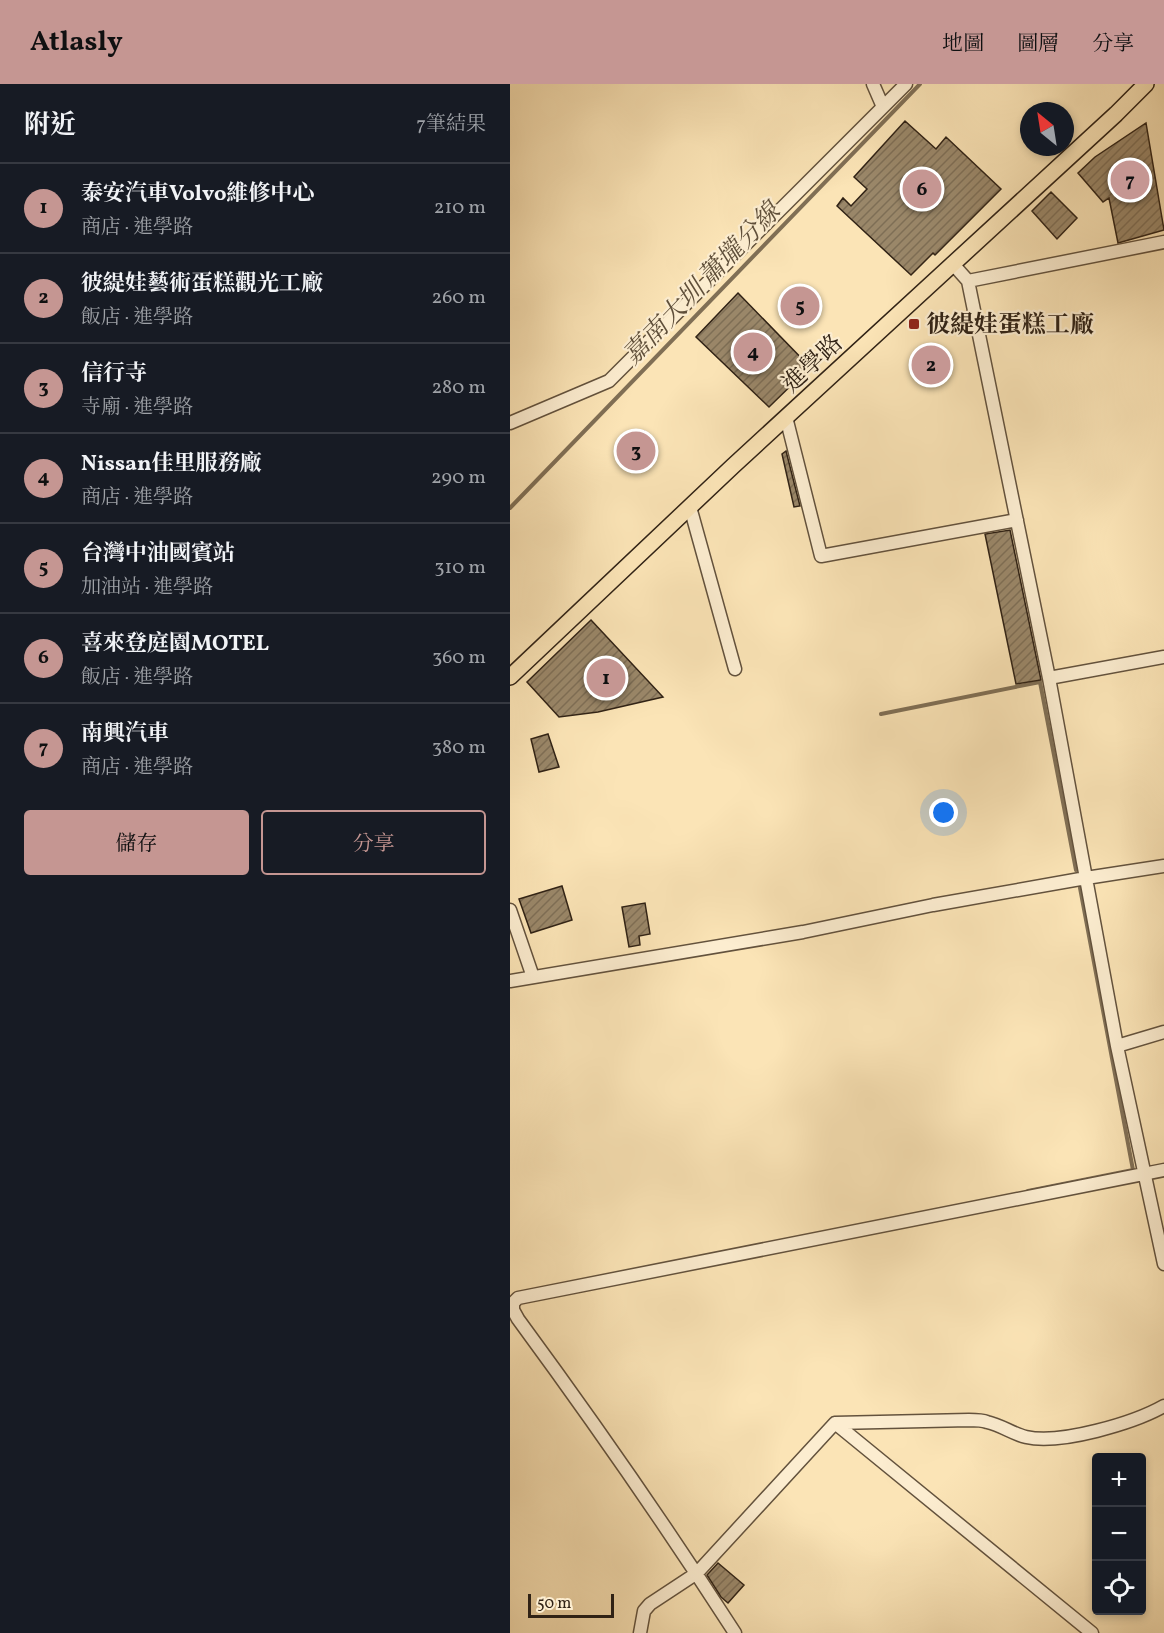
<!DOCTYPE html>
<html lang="zh-TW">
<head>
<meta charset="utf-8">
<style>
	body { margin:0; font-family:Vollkorn,"Noto Serif TC",serif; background:#242831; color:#f1f3f6 }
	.controls { position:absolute; right:18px; bottom:18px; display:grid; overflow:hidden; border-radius:6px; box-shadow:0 3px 9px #0003 }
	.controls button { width:54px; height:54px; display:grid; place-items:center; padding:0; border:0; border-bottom:2px solid #363941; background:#171b24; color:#f1f3f6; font:30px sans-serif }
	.compass { position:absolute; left:510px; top:18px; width:54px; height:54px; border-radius:50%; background:#171b24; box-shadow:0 3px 9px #0003; rotate:330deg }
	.scale { position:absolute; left:18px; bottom:15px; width:86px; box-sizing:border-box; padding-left:6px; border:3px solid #302215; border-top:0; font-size:16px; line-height:21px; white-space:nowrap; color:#302215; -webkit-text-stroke:4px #fcedd0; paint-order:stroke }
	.you { position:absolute; left:434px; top:729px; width:21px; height:21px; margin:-15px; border:4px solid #fff; border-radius:50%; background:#1a73e8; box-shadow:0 0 0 9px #1a73e833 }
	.badge { display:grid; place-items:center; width:39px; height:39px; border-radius:50%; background:#c59692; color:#111; font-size:20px; font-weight:700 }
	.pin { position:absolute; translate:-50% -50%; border:3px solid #fff; box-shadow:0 2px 6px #0006 }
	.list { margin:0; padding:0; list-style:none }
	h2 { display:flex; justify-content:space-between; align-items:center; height:78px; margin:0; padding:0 24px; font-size:26px }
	h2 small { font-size:20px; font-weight:400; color:#9ea1a6 }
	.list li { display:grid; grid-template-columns:39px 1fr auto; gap:18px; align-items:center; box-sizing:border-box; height:90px; padding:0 24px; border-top:2px solid #363941 }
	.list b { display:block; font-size:22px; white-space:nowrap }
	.list p { margin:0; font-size:20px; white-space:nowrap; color:#9ea1a6 }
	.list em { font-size:20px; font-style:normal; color:#9ea1a6 }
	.actions { display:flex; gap:12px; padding:18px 24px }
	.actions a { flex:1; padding:14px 0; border:2px solid #c59692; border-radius:6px; text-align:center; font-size:21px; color:#c59692 }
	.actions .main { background:#c59692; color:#111 }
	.icon { flex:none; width:33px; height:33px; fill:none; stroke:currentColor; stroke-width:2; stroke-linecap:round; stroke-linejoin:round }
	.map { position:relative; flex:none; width:654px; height:1549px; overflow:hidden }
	header { display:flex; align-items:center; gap:36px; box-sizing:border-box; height:84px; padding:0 30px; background:#c59692; color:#111 }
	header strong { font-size:28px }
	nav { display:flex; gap:33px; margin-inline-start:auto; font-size:21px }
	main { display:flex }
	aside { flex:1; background:#171b24 }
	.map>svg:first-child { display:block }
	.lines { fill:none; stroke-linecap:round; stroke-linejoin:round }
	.stream { stroke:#806f55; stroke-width:4 }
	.building { fill:url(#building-hatch); stroke:#302215; stroke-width:1.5 }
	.minor-casing { stroke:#63523d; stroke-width:15 }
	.major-casing { stroke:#302215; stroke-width:18 }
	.minor { stroke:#fcedd0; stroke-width:12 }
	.major { stroke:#fbe4b6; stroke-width:15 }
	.poi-dot { fill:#8f2418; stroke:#fcedd0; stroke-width:2 }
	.labels { text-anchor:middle; stroke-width:4.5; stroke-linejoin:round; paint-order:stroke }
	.poi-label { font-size:24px; font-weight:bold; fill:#302215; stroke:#fcedd0; text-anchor:start }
	.street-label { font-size:24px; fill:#302215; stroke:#fcedd0 }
	.water-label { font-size:26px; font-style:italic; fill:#5f4f3a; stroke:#fcedd0 }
</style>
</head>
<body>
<header>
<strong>Atlasly</strong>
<nav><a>地圖</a><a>圖層</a><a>分享</a></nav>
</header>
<main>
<aside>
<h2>附近<small>7筆結果</small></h2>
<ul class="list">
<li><span class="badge">1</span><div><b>泰安汽車Volvo維修中心</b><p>商店 · 進學路</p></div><em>210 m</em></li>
<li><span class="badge">2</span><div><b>彼緹娃藝術蛋糕觀光工廠</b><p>飯店 · 進學路</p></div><em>260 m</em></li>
<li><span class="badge">3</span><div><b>信行寺</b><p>寺廟 · 進學路</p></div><em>280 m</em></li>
<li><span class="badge">4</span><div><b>Nissan佳里服務廠</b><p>商店 · 進學路</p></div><em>290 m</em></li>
<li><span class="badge">5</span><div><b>台灣中油國賓站</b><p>加油站 · 進學路</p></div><em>310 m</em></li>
<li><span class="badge">6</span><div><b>喜來登庭園MOTEL</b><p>飯店 · 進學路</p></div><em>360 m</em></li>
<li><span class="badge">7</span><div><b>南興汽車</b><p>商店 · 進學路</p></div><em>380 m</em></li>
</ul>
<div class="actions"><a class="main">儲存</a><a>分享</a></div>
</aside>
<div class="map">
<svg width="654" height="1549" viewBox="0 0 654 1549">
	<defs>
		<pattern id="building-hatch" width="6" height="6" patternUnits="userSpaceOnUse" patternTransform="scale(1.5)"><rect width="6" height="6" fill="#9a8769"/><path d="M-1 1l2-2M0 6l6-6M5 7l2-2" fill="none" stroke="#7e6e55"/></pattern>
	</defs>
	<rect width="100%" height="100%" fill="#fbe4b6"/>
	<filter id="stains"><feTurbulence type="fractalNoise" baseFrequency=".00333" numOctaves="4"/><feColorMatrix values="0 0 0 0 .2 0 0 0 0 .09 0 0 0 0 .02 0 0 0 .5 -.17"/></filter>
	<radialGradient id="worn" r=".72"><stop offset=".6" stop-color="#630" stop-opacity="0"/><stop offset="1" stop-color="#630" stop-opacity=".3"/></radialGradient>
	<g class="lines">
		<!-- stream -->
		<path class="stream" d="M0,424L410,0
			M371,630L530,598L566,786
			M518,1107L623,1086L570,804"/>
	</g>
	<!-- building -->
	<path class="building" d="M395,37L426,65L436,53L491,105L425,171L423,169L401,191L327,122L333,114L341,122L357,105L344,93Z
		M636,39L654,146L608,159L599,114L593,118L568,89L585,73Z
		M541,108L567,134L547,155L522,127Z
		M228,209L300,283L259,323L186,253Z
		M134,347L146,371L117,386L106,363Z
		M276,367L290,422L284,423L272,370Z
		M500,446L531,596L506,600L475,450Z
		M81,536L153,613L88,628L49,633L17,598Z
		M38,650L49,683L29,688L21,655Z
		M52,802L62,836L21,849L9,815Z
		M135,819L140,850L129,852L130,861L119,863L112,823Z
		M208,1479L234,1501L218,1519L211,1513L197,1491Z"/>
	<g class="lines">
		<!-- minor casing -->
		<g class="minor-casing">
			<path id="minor" d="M363,0L373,23
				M442,179L458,197L654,158
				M458,197L539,594L607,962L654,1180
				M276,333L311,472L507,436
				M0,339L99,297L396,0
				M180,423L225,585
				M539,594L654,573
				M0,826L23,893
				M0,897L293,848L423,821L576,794L654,782
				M607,962L654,948
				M325,1339L582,1549
				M130,1549L134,1527L140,1520L187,1489L325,1339L459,1336C465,1336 472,1336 477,1338C491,1341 503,1350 516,1353C550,1361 624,1339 654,1322
				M225,1549C156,1442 83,1337 8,1235L3,1226V1219L8,1214L654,1086"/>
		</g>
		<!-- major casing -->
		<g class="major-casing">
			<path id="major" d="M0,593L223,382L606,30L636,0"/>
		</g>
		<!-- minor -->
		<use href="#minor" class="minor"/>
		<!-- major -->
		<use href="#major" class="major"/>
	</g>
	<!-- markers -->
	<rect class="poi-dot" x="398" y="234" width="12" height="12" rx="3"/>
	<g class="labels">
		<!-- poi labels -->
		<g class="poi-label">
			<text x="416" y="248">彼緹娃蛋糕工廠</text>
		</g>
		<!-- street labels -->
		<g class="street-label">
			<text transform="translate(302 279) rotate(-43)" y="8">進學路</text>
		</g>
		<!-- water labels -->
		<g class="water-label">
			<text transform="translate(191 199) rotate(-46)" y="9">嘉南大圳 蕭壠分線</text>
		</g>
	</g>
	<rect width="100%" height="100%" filter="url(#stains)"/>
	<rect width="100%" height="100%" fill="url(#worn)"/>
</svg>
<div class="controls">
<button>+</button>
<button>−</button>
<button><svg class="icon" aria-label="locate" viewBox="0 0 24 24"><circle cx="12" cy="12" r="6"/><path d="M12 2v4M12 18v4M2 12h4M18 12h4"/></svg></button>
</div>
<svg class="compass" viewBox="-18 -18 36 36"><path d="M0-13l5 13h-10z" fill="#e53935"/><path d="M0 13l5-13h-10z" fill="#9ea1a6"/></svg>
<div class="scale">50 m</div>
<div class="you"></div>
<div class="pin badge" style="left:96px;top:594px">1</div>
<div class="pin badge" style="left:421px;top:281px">2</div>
<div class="pin badge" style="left:126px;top:367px">3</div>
<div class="pin badge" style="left:243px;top:268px">4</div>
<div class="pin badge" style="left:290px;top:222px">5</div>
<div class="pin badge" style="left:412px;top:105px">6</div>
<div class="pin badge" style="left:620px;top:96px">7</div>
</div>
</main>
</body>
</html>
